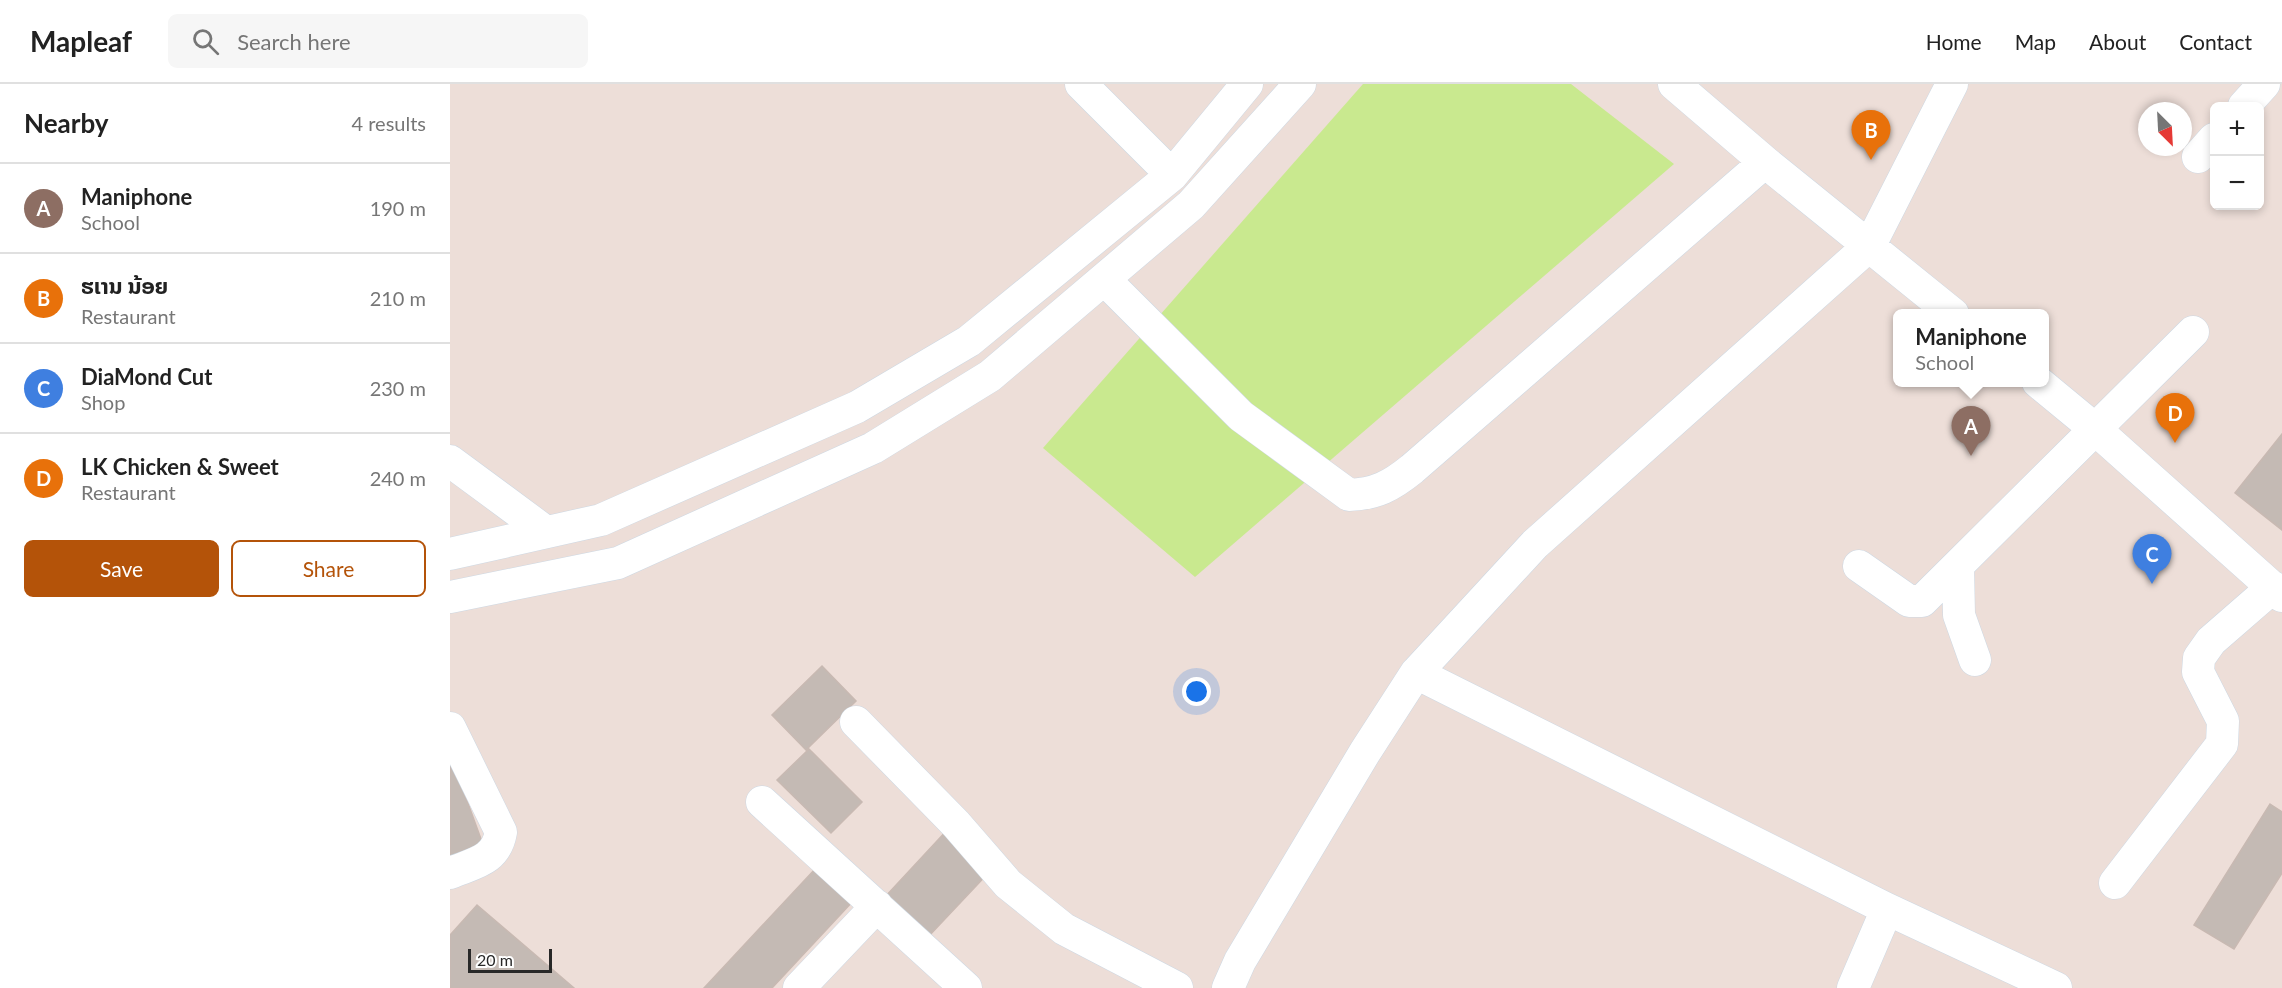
<!DOCTYPE html>
<html lang="en">
<head>
<meta charset="utf-8">
<style>
	body { margin:0; font-family:Lato,"Noto Sans Lao",sans-serif; background:#f6f6f6; color:#222 }
	.controls { position:absolute; right:18px; top:18px; display:grid; overflow:hidden; border-radius:9px; box-shadow:0 3px 9px #0003 }
	.controls button { width:54px; height:54px; display:grid; place-items:center; padding:0; border:0; border-bottom:2px solid #e0e0e0; background:#fff; color:#222; font:30px sans-serif }
	.compass { position:absolute; left:1688px; top:18px; width:54px; height:54px; border-radius:50%; background:#fff; box-shadow:0 3px 9px #0003; rotate:156deg }
	.scale { position:absolute; left:18px; bottom:15px; width:84px; box-sizing:border-box; padding-left:6px; border:3px solid #282828; border-top:0; font-size:16px; line-height:21px; white-space:nowrap; color:#282828; -webkit-text-stroke:4px #fff; paint-order:stroke }
	.you { position:absolute; left:747px; top:608px; width:21px; height:21px; margin:-15px; border:4px solid #fff; border-radius:50%; background:#1a73e8; box-shadow:0 0 0 9px #1a73e833 }
	.badge { display:grid; place-items:center; width:39px; height:39px; border-radius:50%; background:#b45309; color:#fff; font-size:20px; font-weight:700 }
	.pin { position:absolute; translate:-50% -50px; filter:drop-shadow(0 2px 3px #0008) }
	.pin::after { content:''; position:absolute; top:32px; width:21px; height:18px; background:inherit; clip-path:polygon(0 0,100% 0,50% 100%) }
	.popup { position:absolute; left:1443px; top:225px; width:156px; height:78px; box-sizing:border-box; display:grid; place-content:center; border-radius:9px; background:#fff; filter:drop-shadow(0 2px 4px #0005); font-size:20px; white-space:nowrap; color:#767676 }
	.popup b { font-size:22px; color:#222 }
	.popup::after { content:''; position:absolute; left:50%; top:100%; margin-left:-12px; border:12px solid transparent; border-top-color:#fff }
	.list { margin:0; padding:0; list-style:none }
	h2 { display:flex; justify-content:space-between; align-items:center; height:78px; margin:0; padding:0 24px; font-size:26px }
	h2 small { font-size:20px; font-weight:400; color:#767676 }
	.list li { display:grid; grid-template-columns:39px 1fr auto; gap:18px; align-items:center; box-sizing:border-box; height:90px; padding:0 24px; border-top:2px solid #e0e0e0 }
	.list b { display:block; font-size:22px; white-space:nowrap }
	.list p { margin:0; font-size:20px; white-space:nowrap; color:#767676 }
	.list em { font-size:20px; font-style:normal; color:#767676 }
	.actions { display:flex; gap:12px; padding:18px 24px }
	.actions a { flex:1; padding:14px 0; border:2px solid #b45309; border-radius:9px; text-align:center; font-size:21px; color:#b45309 }
	.actions .main { background:#b45309; color:#fff }
	.icon { flex:none; width:33px; height:33px; fill:none; stroke:currentColor; stroke-width:2; stroke-linecap:round; stroke-linejoin:round }
	.map { position:relative; flex:none; width:1832px; height:904px; overflow:hidden }
	header { display:flex; align-items:center; gap:36px; box-sizing:border-box; height:84px; padding:0 30px; background:#fff; border-bottom:2px solid #e0e0e0 }
	header strong { font-size:28px }
	nav { display:flex; gap:33px; margin-inline-start:auto; font-size:21px }
	.search { width:420px; height:54px; background:#f6f6f6; display:flex; align-items:center; gap:15px; box-sizing:border-box; padding:0 21px; border-radius:9px; color:#767676; font-size:22px }
	main { display:flex }
	aside { flex:1; background:#fff }
	.map>svg:first-child { display:block }
	.green { fill:#c9e98f }
	.building { fill:#c4bab4; stroke:#c8b9b2; stroke-width:1.5 }
	.lines { fill:none; stroke-linecap:round; stroke-linejoin:round }
	.minor-casing { stroke:#cdd8e3; stroke-width:33 }
	.minor { stroke:#fff; stroke-width:32 }
</style>
</head>
<body>
<header>
<strong>Mapleaf</strong>
<div class="search"><svg class="icon" aria-label="search" viewBox="0 0 24 24"><circle cx="10" cy="10" r="6"/><path d="M15 15l6 6"/></svg>Search here</div>
<nav><a>Home</a><a>Map</a><a>About</a><a>Contact</a></nav>
</header>
<main>
<aside>
<h2>Nearby<small>4 results</small></h2>
<ul class="list">
<li><span class="badge" style="background:#8d6e63">A</span><div><b>Maniphone</b><p>School</p></div><em>190 m</em></li>
<li><span class="badge" style="background:#e8710a">B</span><div><b>ຮເານ ນ້ອຍ</b><p>Restaurant</p></div><em>210 m</em></li>
<li><span class="badge" style="background:#3f7fe0">C</span><div><b>DiaMond Cut</b><p>Shop</p></div><em>230 m</em></li>
<li><span class="badge" style="background:#e8710a">D</span><div><b>LK Chicken &amp; Sweet</b><p>Restaurant</p></div><em>240 m</em></li>
</ul>
<div class="actions"><a class="main">Save</a><a>Share</a></div>
</aside>
<div class="map">
<svg width="1832" height="904" viewBox="0 0 1832 904">
	<rect width="100%" height="100%" fill="#edded8"/>
	<!-- green -->
	<path class="green" d="M913,0H1121L1224,80L745,493L593,364Z"/>
	<!-- building -->
	<path class="building" d="M1832,350V446L1785,409Z
		M372,582L406,617L356,666L322,631Z
		M359,665L412,718L381,749L327,696Z
		M0,670L35,766L0,779Z
		M1820,720L1832,728V789L1784,865L1744,841Z
		M499,744L542,785L478,853L435,813Z
		M366,784L403,817L322,904H254Z
		M27,821L124,904H0V851Z"/>
	<g class="lines">
		<!-- minor casing -->
		<g class="minor-casing">
			<path id="minor" d="M631,0L722,91
				M1224,0L1315,78L1503,230
				M1794,22L1814,0
				M1748,73L1764,55
				M654,195L791,332L899,411C926,410 941,402 962,385L1315,78
				M1588,298L1645,345L1832,512
				M0,377L96,448
				M0,470L151,436L407,323L519,257L722,91L797,0
				M1409,482L1459,517H1472L1743,248
				M1508,483L1509,531L1525,576
				M0,513L168,479L423,364L540,292L741,121L850,0
				M966,589L1437,825L1606,904
				M406,638L506,740L558,800L614,845L727,904
				M0,644L51,748C46,777 24,779 0,789
				M312,718L516,904
				M1665,799L1772,660L1773,637L1748,588L1749,574L1761,557L1823,503
				M349,904L427,822
				M778,904L790,877L915,668L966,589L1085,460L1420,161L1502,0
				M1403,904L1437,825"/>
		</g>
		<!-- minor -->
		<use href="#minor" class="minor"/>
	</g>
</svg>
<div class="controls">
<button>+</button>
<button>−</button>
</div>
<svg class="compass" viewBox="-18 -18 36 36"><path d="M0-13l5 13h-10z" fill="#e53935"/><path d="M0 13l5-13h-10z" fill="#767676"/></svg>
<div class="scale">20 m</div>
<div class="you"></div>
<div class="pin badge" style="left:1521px;top:372px;background:#8d6e63">A</div>
<div class="popup"><b>Maniphone</b>School</div>
<div class="pin badge" style="left:1421px;top:76px;background:#e8710a">B</div>
<div class="pin badge" style="left:1702px;top:500px;background:#3f7fe0">C</div>
<div class="pin badge" style="left:1725px;top:359px;background:#e8710a">D</div>
</div>
</main>
</body>
</html>
